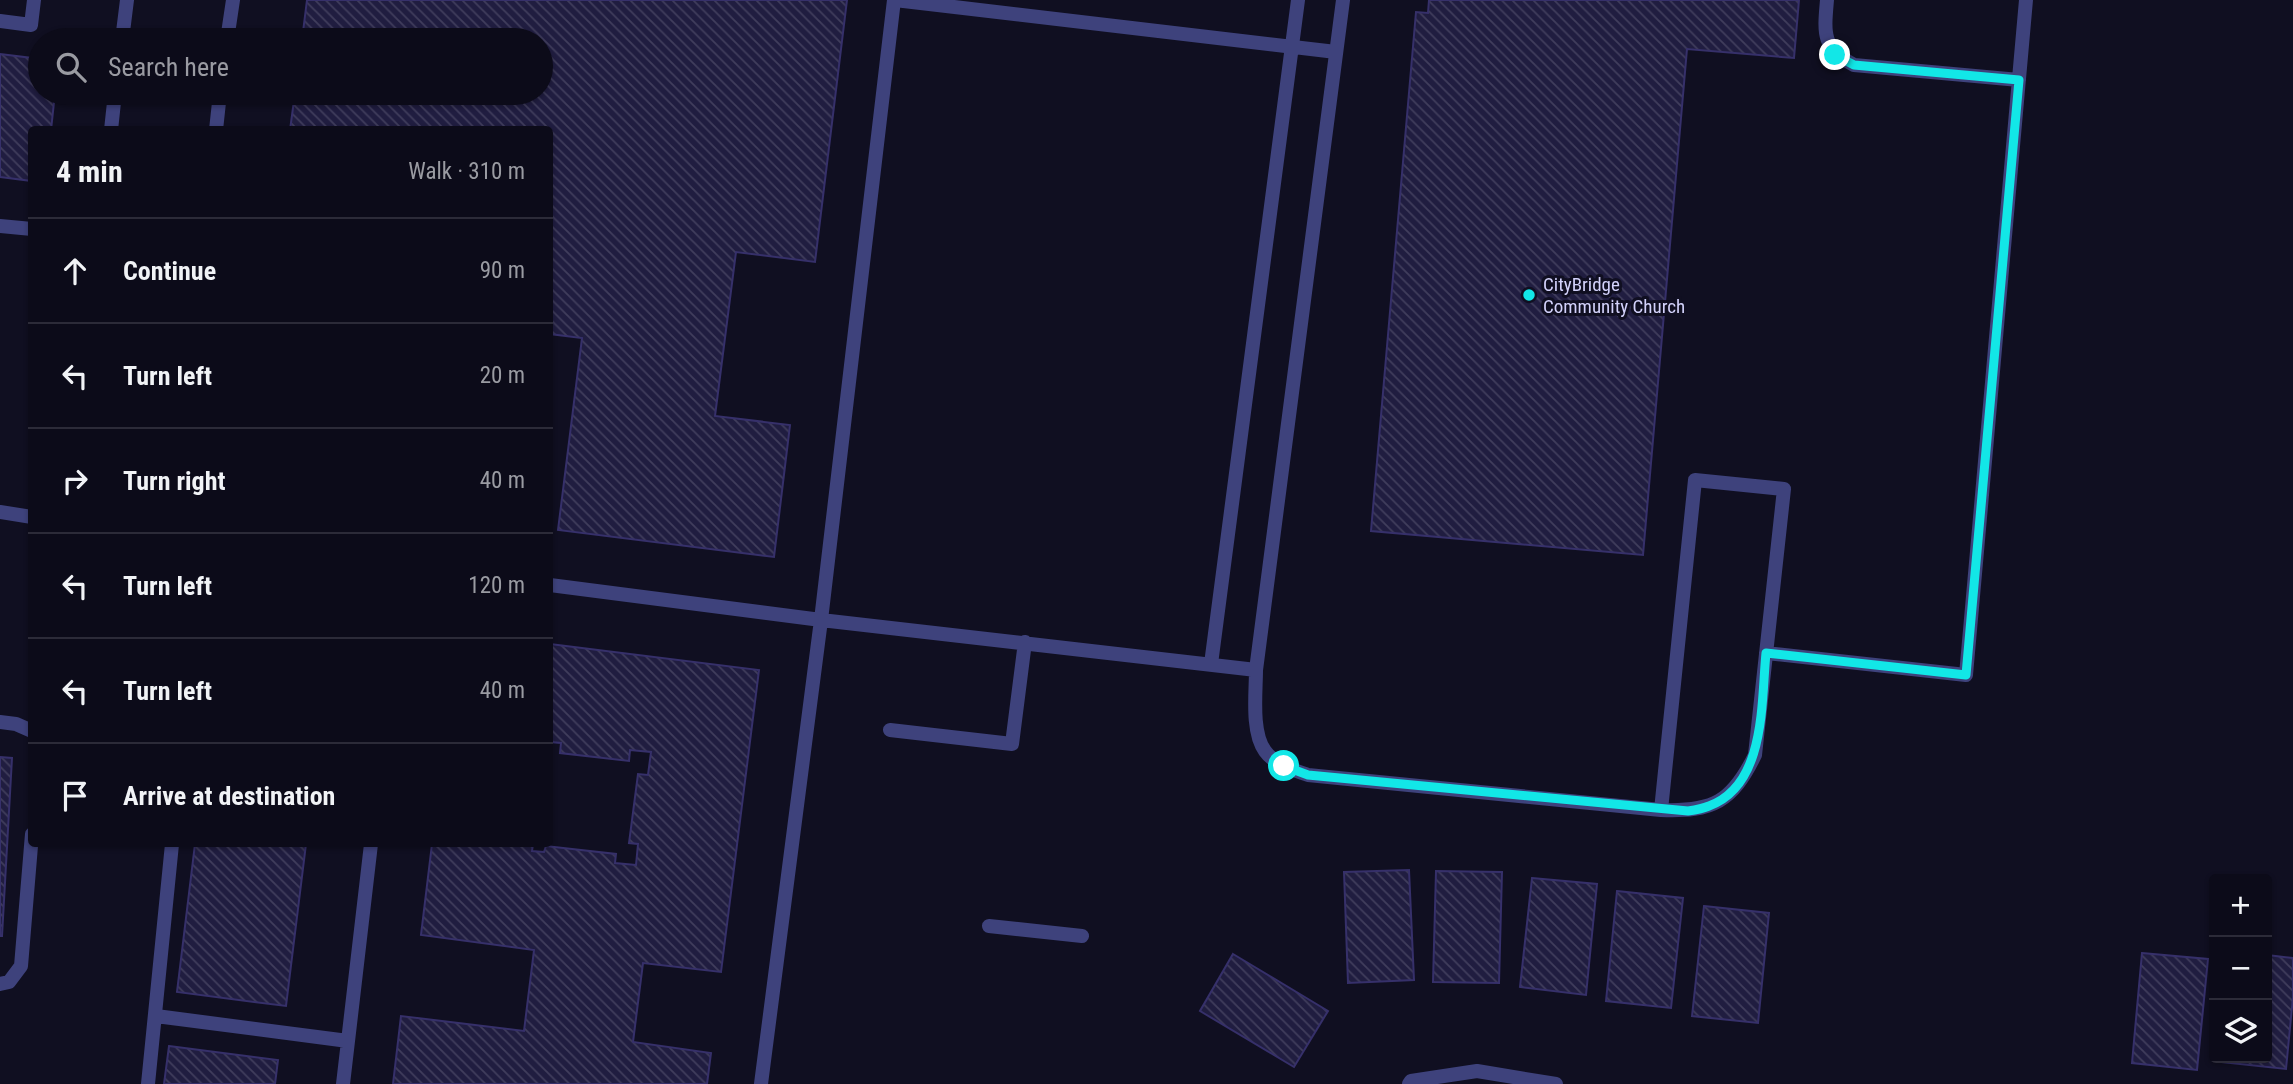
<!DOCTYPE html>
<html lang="en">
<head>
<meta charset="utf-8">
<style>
	body { margin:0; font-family:"Roboto Condensed",sans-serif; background:#151422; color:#f1f3f6 }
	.controls { position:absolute; right:21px; bottom:21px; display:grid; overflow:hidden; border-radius:7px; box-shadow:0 2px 5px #0004 }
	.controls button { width:63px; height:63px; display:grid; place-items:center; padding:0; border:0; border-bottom:2px solid #2c2b38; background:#0c0b19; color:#f1f3f6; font:35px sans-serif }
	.stop { position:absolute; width:21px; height:21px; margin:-16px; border:5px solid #12e7e7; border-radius:50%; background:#fff }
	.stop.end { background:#12e7e7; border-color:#fff; box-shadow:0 2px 7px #0008 }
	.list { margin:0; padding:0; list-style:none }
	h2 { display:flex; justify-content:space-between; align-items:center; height:91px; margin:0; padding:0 28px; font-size:30px }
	h2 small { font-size:23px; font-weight:400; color:#9a9ba2 }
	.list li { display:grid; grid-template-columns:46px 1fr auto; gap:21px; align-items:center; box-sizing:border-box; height:105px; padding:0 28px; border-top:2px solid #2c2b38 }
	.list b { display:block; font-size:26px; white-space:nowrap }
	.list em { font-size:23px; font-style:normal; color:#9a9ba2 }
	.icon { flex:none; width:38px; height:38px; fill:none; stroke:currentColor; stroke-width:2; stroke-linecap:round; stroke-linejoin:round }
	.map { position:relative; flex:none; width:2293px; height:1084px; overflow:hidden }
	.search { position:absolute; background:#0c0b19; box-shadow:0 2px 5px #0004; left:28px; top:28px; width:525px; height:77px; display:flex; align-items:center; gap:18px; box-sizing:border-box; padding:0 24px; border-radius:38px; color:#9a9ba2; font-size:26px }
	.panel { position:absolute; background:#0c0b19; box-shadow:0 2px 5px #0004; left:28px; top:126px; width:525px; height:721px; border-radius:7px }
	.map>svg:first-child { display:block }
	.building { fill:url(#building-back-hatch); stroke:#36306a; stroke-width:2 }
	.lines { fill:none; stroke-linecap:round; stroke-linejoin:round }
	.service { stroke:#3e427c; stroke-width:14 }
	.minor { stroke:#3e427c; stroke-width:14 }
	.route { stroke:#12e7e7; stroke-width:9 }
	.poi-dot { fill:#12e7e7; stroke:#100f21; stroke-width:2.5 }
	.labels { text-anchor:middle; stroke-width:6; stroke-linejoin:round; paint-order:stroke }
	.poi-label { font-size:19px; fill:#d3d2fb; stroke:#100f21; text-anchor:start }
</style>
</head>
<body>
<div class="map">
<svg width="2293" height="1084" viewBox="0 0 2293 1084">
	<defs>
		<pattern id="building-back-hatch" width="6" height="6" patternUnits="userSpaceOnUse" patternTransform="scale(1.75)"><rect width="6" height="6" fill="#201d40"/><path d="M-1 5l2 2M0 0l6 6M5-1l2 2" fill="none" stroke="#403d5c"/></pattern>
	</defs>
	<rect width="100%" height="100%" fill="#100f21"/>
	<!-- building -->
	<path class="building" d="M307,0H847L815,262L736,252L715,416L790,425L774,557L558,530L582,338L550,334V130H290L295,93H541V40H302Z
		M1429,0H1799L1794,58L1687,49L1643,555L1371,531L1416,12L1428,13Z
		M0,54L40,59V93H55L51,130H32V181L0,177Z
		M550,644L759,670L721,972L643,963L633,1042L711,1053L707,1084H393L401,1016L524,1031L534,950L421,935L432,844H533L532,851L544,852L546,846L616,854L615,863L636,865L638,844L629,843L638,774L648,775L651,752L630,750L629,761L560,753L561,743L550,742Z
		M0,757L12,758L2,936H0Z
		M195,844H306L286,1006L177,992Z
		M1409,870L1414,980L1348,983L1344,872Z
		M1436,871L1502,872L1499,983L1433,982Z
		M1532,878L1597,884L1586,995L1520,987Z
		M1617,891L1683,898L1671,1008L1606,1001Z
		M1704,906L1769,913L1758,1023L1692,1016Z
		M2142,953L2208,959L2197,1070L2132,1063Z
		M1233,954L1328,1011L1294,1067L1200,1011Z
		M2267,955L2293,958V997L2286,1069L2220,1062L2221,1058H2267Z
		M169,1046L278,1060L275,1084H164Z"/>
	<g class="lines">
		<!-- service -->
		<path class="service" d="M895,0L1336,52
			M1343,0L1256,670C1256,692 1251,732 1265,751C1275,765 1294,770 1308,775L1661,810C1713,812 1732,802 1755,755L1784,489L1695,480L1661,810
			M1827,0C1824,34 1822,48 1854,65L2019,80
			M0,21L31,25L34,0
			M122,40L127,0
			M227,40L233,0
			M111,130L115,93
			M216,130L220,93
			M0,226L32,229
			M0,512L32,517
			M550,585L821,620L1256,670
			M1766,653L1966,675L2026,0
			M1211,664L1298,0
			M0,722L16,724L32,731
			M890,730L1012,744L1025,642
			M989,926L1082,936
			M0,984L9,982L21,966L32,834
			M156,1016L348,1041
			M148,1084L172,844
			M343,1084L371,844
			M761,1084L821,620L894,0"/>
		<!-- minor -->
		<path class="minor" d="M1409,1084L1411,1081L1477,1071L1556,1084"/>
	</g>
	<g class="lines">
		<!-- route -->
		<path class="route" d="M1284,766L1308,775L1688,811C1695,810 1702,809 1709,806C1766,785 1761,703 1766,653L1966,675L2019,80L1854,65L1835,55"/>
	</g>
	<!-- markers -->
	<circle class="poi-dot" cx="1529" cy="295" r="7"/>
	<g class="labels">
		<!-- poi labels -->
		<g class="poi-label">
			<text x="1543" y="291">CityBridge<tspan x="1543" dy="22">Community Church</tspan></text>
		</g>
	</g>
</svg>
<div class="controls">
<button>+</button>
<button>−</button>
<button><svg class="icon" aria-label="layers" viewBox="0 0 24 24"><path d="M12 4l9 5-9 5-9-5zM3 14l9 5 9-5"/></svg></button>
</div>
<div class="stop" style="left:1284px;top:766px"></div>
<div class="stop end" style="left:1835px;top:55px"></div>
<div class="search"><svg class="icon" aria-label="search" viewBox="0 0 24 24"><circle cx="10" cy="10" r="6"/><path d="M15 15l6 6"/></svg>Search here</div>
<section class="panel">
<h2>4 min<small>Walk · 310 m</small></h2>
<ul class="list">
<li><svg class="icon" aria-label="ahead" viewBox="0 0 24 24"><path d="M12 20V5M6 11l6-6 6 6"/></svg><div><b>Continue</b></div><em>90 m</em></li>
<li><svg class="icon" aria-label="left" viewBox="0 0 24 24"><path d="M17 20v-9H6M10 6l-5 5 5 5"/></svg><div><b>Turn left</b></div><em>20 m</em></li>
<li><svg class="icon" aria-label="right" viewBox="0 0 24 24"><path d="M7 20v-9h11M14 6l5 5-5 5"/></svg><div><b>Turn right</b></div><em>40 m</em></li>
<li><svg class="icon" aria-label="left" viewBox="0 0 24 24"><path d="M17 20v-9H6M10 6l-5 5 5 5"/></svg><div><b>Turn left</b></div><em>120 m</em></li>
<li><svg class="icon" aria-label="left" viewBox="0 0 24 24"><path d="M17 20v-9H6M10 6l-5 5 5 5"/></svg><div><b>Turn left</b></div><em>40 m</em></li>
<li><svg class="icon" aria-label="arrive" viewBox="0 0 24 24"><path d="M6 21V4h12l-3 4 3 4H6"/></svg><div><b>Arrive at destination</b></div></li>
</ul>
</section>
</div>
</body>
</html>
